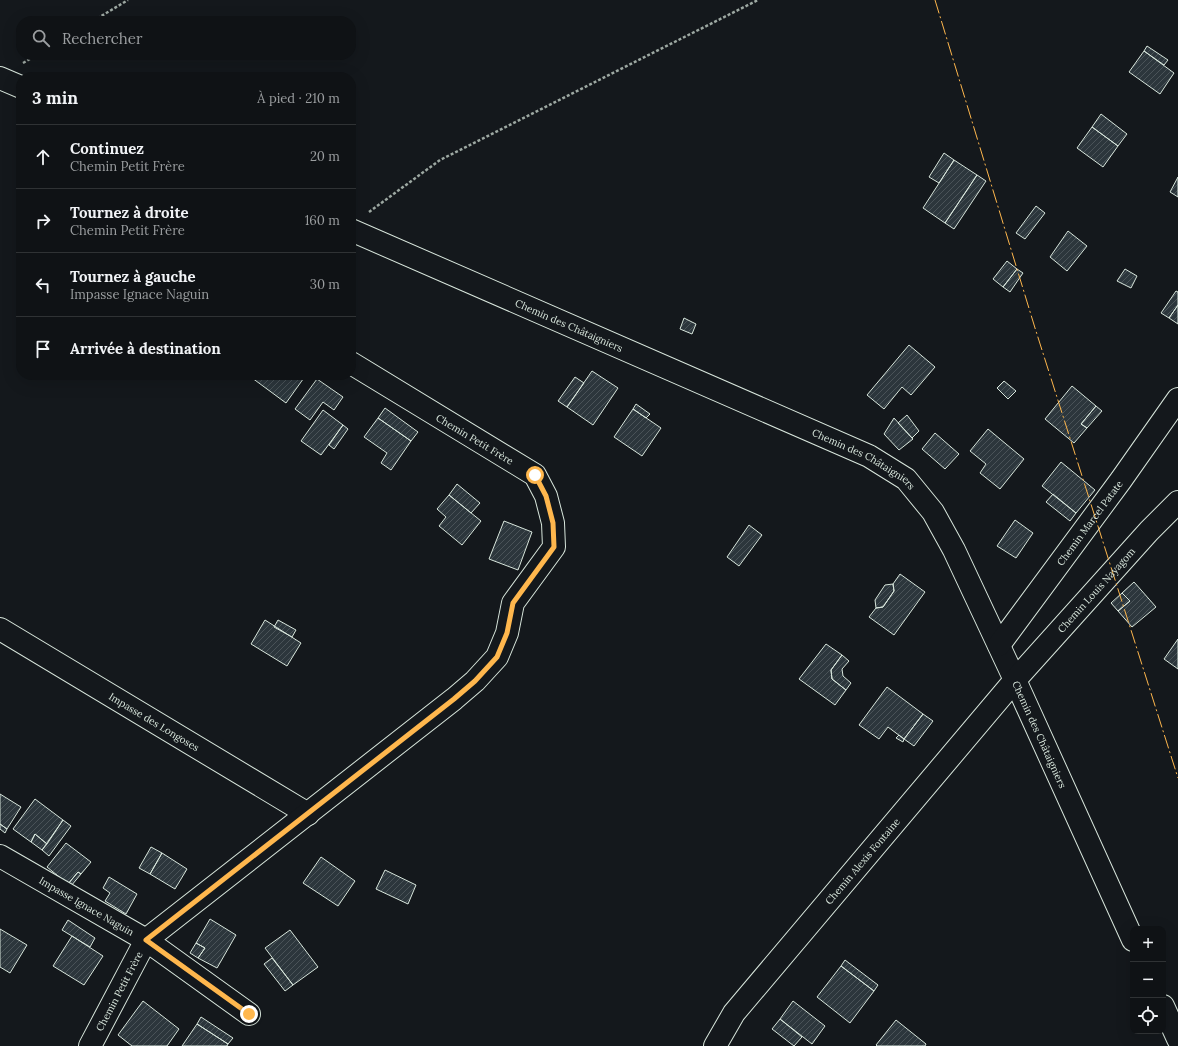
<!DOCTYPE html>
<html lang="fr">
<head>
<meta charset="utf-8">
<style>
	body { margin:0; font-family:Lora,serif; background:#181b1e; color:#f1f3f6 }
	.controls { position:absolute; right:12px; bottom:12px; display:grid; overflow:hidden; border-radius:8px; box-shadow:0 4px 16px #0002 }
	.controls button { width:36px; height:36px; display:grid; place-items:center; padding:0; border:0; border-bottom:1px solid #2f3234; background:#0f1215; color:#f1f3f6; font:20px sans-serif }
	.stop { position:absolute; width:12px; height:12px; margin:-9px; border:3px solid #ffb74d; border-radius:50%; background:#fff }
	.stop.end { background:#ffb74d; border-color:#fff; box-shadow:0 1px 4px #0008 }
	.list { margin:0; padding:0; list-style:none }
	h2 { display:flex; justify-content:space-between; align-items:center; height:52px; margin:0; padding:0 16px; font-size:17px }
	h2 small { font-size:13px; font-weight:400; color:#9b9ea0 }
	.list li { display:grid; grid-template-columns:26px 1fr auto; gap:12px; align-items:center; box-sizing:border-box; height:64px; padding:0 16px; border-top:1px solid #2f3234 }
	.list b { display:block; font-size:15px; white-space:nowrap }
	.list p { margin:0; font-size:13px; white-space:nowrap; color:#9b9ea0 }
	.list em { font-size:13px; font-style:normal; color:#9b9ea0 }
	.icon { flex:none; width:22px; height:22px; fill:none; stroke:currentColor; stroke-width:2; stroke-linecap:round; stroke-linejoin:round }
	.map { position:relative; flex:none; width:1178px; height:1046px; overflow:hidden }
	.search { position:absolute; background:#0f1215; box-shadow:0 4px 16px #0002; left:16px; top:16px; width:340px; height:44px; display:flex; align-items:center; gap:10px; box-sizing:border-box; padding:0 14px; border-radius:16px; color:#9b9ea0; font-size:15px }
	.panel { position:absolute; background:#0f1215; box-shadow:0 4px 16px #0002; left:16px; top:72px; width:340px; height:308px; border-radius:16px }
	.map>svg:first-child { display:block }
	.building { fill:url(#building-hatch); stroke:#d8e6dc }
	.lines { fill:none; stroke-linecap:round; stroke-linejoin:round }
	.minor-casing { stroke:#d8e6dc; stroke-width:24 }
	.path { stroke:#9da8a2; stroke-width:2.5; stroke-dasharray:3 2; stroke-linecap:butt }
	.minor { stroke:#14181c; stroke-width:22 }
	.power { stroke:#ffb74d; stroke-width:1; stroke-dasharray:14 3 2 3; stroke-linecap:butt }
	.route { stroke:#ffb74d; stroke-width:5 }
	.labels { text-anchor:middle; stroke-width:3; stroke-linejoin:round; paint-order:stroke }
	.street-label { font-size:10px; fill:#d8e6dc; stroke:#14181c }
</style>
</head>
<body>
<div class="map">
<svg width="1178" height="1046" viewBox="0 0 1178 1046">
	<defs>
		<pattern id="building-hatch" width="6" height="6" patternUnits="userSpaceOnUse"><rect width="6" height="6" fill="#2c363c"/><path d="M-1 1l2-2M0 6l6-6M5 7l2-2" fill="none" stroke="#4a5358"/></pattern>
	</defs>
	<rect width="100%" height="100%" fill="#14181c"/>
	<!-- building -->
	<path class="building" d="M1147,46L1168,60L1164,65L1144,51Z
		M1144,51L1174,73L1160,94L1129,72Z
		M1101,114L1127,134L1118,146L1092,127Z
		M1092,127L1118,146L1103,167L1077,148Z
		M944,153L954,160L939,183L929,177Z
		M954,160L977,175L945,223L923,208Z
		M977,175L986,181L954,229L945,223Z
		M1178,177V197L1170,192Z
		M1036,206L1045,213L1025,239L1016,233Z
		M1068,231L1087,246L1067,271L1050,257Z
		M1007,261L1017,269L1003,287L993,279Z
		M1017,269L1023,273L1010,292L1003,287Z
		M1125,269L1137,276L1131,288L1117,281Z
		M1176,291L1178,292V305L1169,318L1161,313Z
		M1178,305V324L1169,318Z
		M684,318L696,324L692,334L680,329Z
		M909,345L935,367L911,395L902,387L884,409L867,395Z
		M592,371L618,388L593,425L567,407Z
		M248,375H306L286,403Z
		M575,377L584,383L567,407L558,401Z
		M317,379L343,397L334,410L323,402L310,420L295,409Z
		M1004,381L1016,391L1008,399L997,388Z
		M1072,386L1096,406L1081,424L1087,428L1074,443L1045,419Z
		M636,404L650,414L646,418L633,409Z
		M1096,406L1102,411L1087,428L1081,424Z
		M385,408L418,432L411,441L378,418Z
		M633,409L661,428L642,456L614,437Z
		M323,410L343,425L321,455L301,441Z
		M907,415L919,431L912,438L898,423Z
		M378,418L411,441L391,470L381,463L387,453L364,437Z
		M894,418L913,439L899,450L884,434Z
		M343,425L348,429L334,449L329,445Z
		M988,429L1024,459L1000,489L980,473L986,464L970,451Z
		M935,433L959,454L945,469L922,449Z
		M1061,462L1095,490L1076,513L1042,486Z
		M457,484L480,503L471,513L449,495Z
		M1053,494L1076,513L1070,521L1046,502Z
		M449,495L481,521L462,545L439,526L446,517L437,509Z
		M1015,520L1033,533L1016,558L997,546Z
		M504,521L532,532L518,570L489,559Z
		M749,525L762,535L739,566L727,557Z
		M900,574L925,592L894,635L869,617L876,608L883,607L894,591L893,584Z
		M1134,582L1156,607L1132,627L1118,611L1130,601L1122,593Z
		M893,584L894,591L883,607L876,608L875,600L885,585Z
		M1122,593L1130,601L1118,611L1111,603Z
		M265,620L301,643L287,666L251,644Z
		M278,620L296,630L292,637L274,627Z
		M1178,639V669L1164,659Z
		M826,644L842,655L831,670L832,679L846,690L835,705L799,679Z
		M842,655L849,661L842,669L843,676L851,683L846,690L832,679L831,670Z
		M887,687L923,714L904,739L888,727L879,739L859,725Z
		M923,714L933,721L914,746L904,739Z
		M899,735L904,739L903,742L896,738Z
		M0,794L21,807L7,829L0,824Z
		M35,799L63,820L47,844L35,834L31,842L13,829Z
		M63,820L71,826L49,856L42,850Z
		M0,824L7,829L5,833L0,829Z
		M35,834L47,844L42,850L31,842Z
		M66,843L91,862L81,874L78,872L68,884L47,867Z
		M151,847L162,853L150,874L139,868Z
		M162,853L187,869L175,889L150,874Z
		M321,857L355,881L338,906L303,883Z
		M385,870L416,885L408,904L376,889Z
		M78,872L81,874L71,886L68,884Z
		M109,877L137,894L126,914L105,901L110,893L103,888Z
		M210,919L236,935L217,968L198,958L205,948L196,943Z
		M68,920L95,938L90,947L62,930Z
		M0,929L27,945L10,973L0,967Z
		M290,930L318,967L293,985L265,948Z
		M72,936L103,956L84,985L53,966Z
		M196,943L205,948L198,958L190,953Z
		M272,958L293,985L285,991L264,964Z
		M845,960L878,985L874,991L841,966Z
		M841,966L874,991L850,1023L817,997Z
		M143,1001L179,1029L167,1046H132L118,1035Z
		M793,1001L825,1026L812,1044L780,1019Z
		M201,1017L233,1038L228,1044L197,1024Z
		M780,1019L802,1037L794,1046L772,1029Z
		M896,1020L926,1044L925,1046H877L876,1045Z
		M197,1024L228,1044L227,1046H182Z"/>
	<g class="lines">
		<!-- minor casing -->
		<g class="minor-casing">
			<g id="minor">
				<path d="M0,78L21,87"/>
				<path id="s1" d="M351,230L869,456L906,479L933,512L954,550L1015,680L1133,940"/>
				<path id="s2" d="M0,629L308,814"/>
				<path id="s3" d="M999,645L1121,480L1178,399"/>
				<path id="s4" d="M0,856L146,940L249,1014"/>
				<path d="M1163,1006L1178,1039"/>
				<path id="s5" d="M90,1046L146,940L454,699L475,681L497,657L507,633L513,603L554,547L553,523L546,496L535,475L351,363"/>
				<path id="s6" d="M715,1046L734,1013L1015,680L1149,531L1178,502"/>
			</g>
		</g>
		<!-- path -->
		<path class="path" d="M93,21L128,0
			M23,63L37,55
			M369,212L440,160L758,0"/>
		<!-- minor -->
		<use href="#minor" class="minor"/>
		<!-- power -->
		<path class="power" d="M935,0L1035,328L1178,778"/>
	</g>
	<g class="lines">
		<!-- route -->
		<path class="route" d="M249,1014L146,940L454,699L475,681L497,657L507,633L513,603L554,547L553,523L546,496L535,475"/>
	</g>
	<g class="labels">
		<!-- street labels -->
		<g class="street-label">
			<text dy="4" stroke="none"><textPath href="#s1" startOffset="238">Chemin des Châtaigniers</textPath></text>
			<text transform="translate(475 439) rotate(31)" y="4">Chemin Petit Frère</text>
			<text dy="4" stroke="none"><textPath href="#s1" startOffset="562">Chemin des Châtaigniers</textPath></text>
			<text dy="4" stroke="none"><textPath href="#s3" startOffset="152">Chemin Marcel Patate</textPath></text>
			<text dy="4" stroke="none"><textPath href="#s6" startOffset="595">Chemin Louis Nayagom</textPath></text>
			<text dy="4" stroke="none"><textPath href="#s2" startOffset="180">Impasse des Longoses</textPath></text>
			<text dy="4" stroke="none"><textPath href="#s1" startOffset="898">Chemin des Châtaigniers</textPath></text>
			<text dy="4" stroke="none"><textPath href="#s6" startOffset="237">Chemin Alexis Fontaine</textPath></text>
			<text dy="4" stroke="none"><textPath href="#s4" startOffset="100">Impasse Ignace Naguin</textPath></text>
			<text dy="4" stroke="none"><textPath href="#s5" startOffset="62">Chemin Petit Frère</textPath></text>
		</g>
	</g>
</svg>
<div class="controls">
<button>+</button>
<button>−</button>
<button><svg class="icon" aria-label="locate" viewBox="0 0 24 24"><circle cx="12" cy="12" r="6"/><path d="M12 2v4M12 18v4M2 12h4M18 12h4"/></svg></button>
</div>
<div class="stop" style="left:535px;top:475px"></div>
<div class="stop end" style="left:249px;top:1014px"></div>
<div class="search"><svg class="icon" aria-label="search" viewBox="0 0 24 24"><circle cx="10" cy="10" r="6"/><path d="M15 15l6 6"/></svg>Rechercher</div>
<section class="panel">
<h2>3 min<small>À pied · 210 m</small></h2>
<ul class="list">
<li><svg class="icon" aria-label="ahead" viewBox="0 0 24 24"><path d="M12 20V5M6 11l6-6 6 6"/></svg><div><b>Continuez</b><p>Chemin Petit Frère</p></div><em>20 m</em></li>
<li><svg class="icon" aria-label="right" viewBox="0 0 24 24"><path d="M7 20v-9h11M14 6l5 5-5 5"/></svg><div><b>Tournez à droite</b><p>Chemin Petit Frère</p></div><em>160 m</em></li>
<li><svg class="icon" aria-label="left" viewBox="0 0 24 24"><path d="M17 20v-9H6M10 6l-5 5 5 5"/></svg><div><b>Tournez à gauche</b><p>Impasse Ignace Naguin</p></div><em>30 m</em></li>
<li><svg class="icon" aria-label="arrive" viewBox="0 0 24 24"><path d="M6 21V4h12l-3 4 3 4H6"/></svg><div><b>Arrivée à destination</b></div></li>
</ul>
</section>
</div>
</body>
</html>
